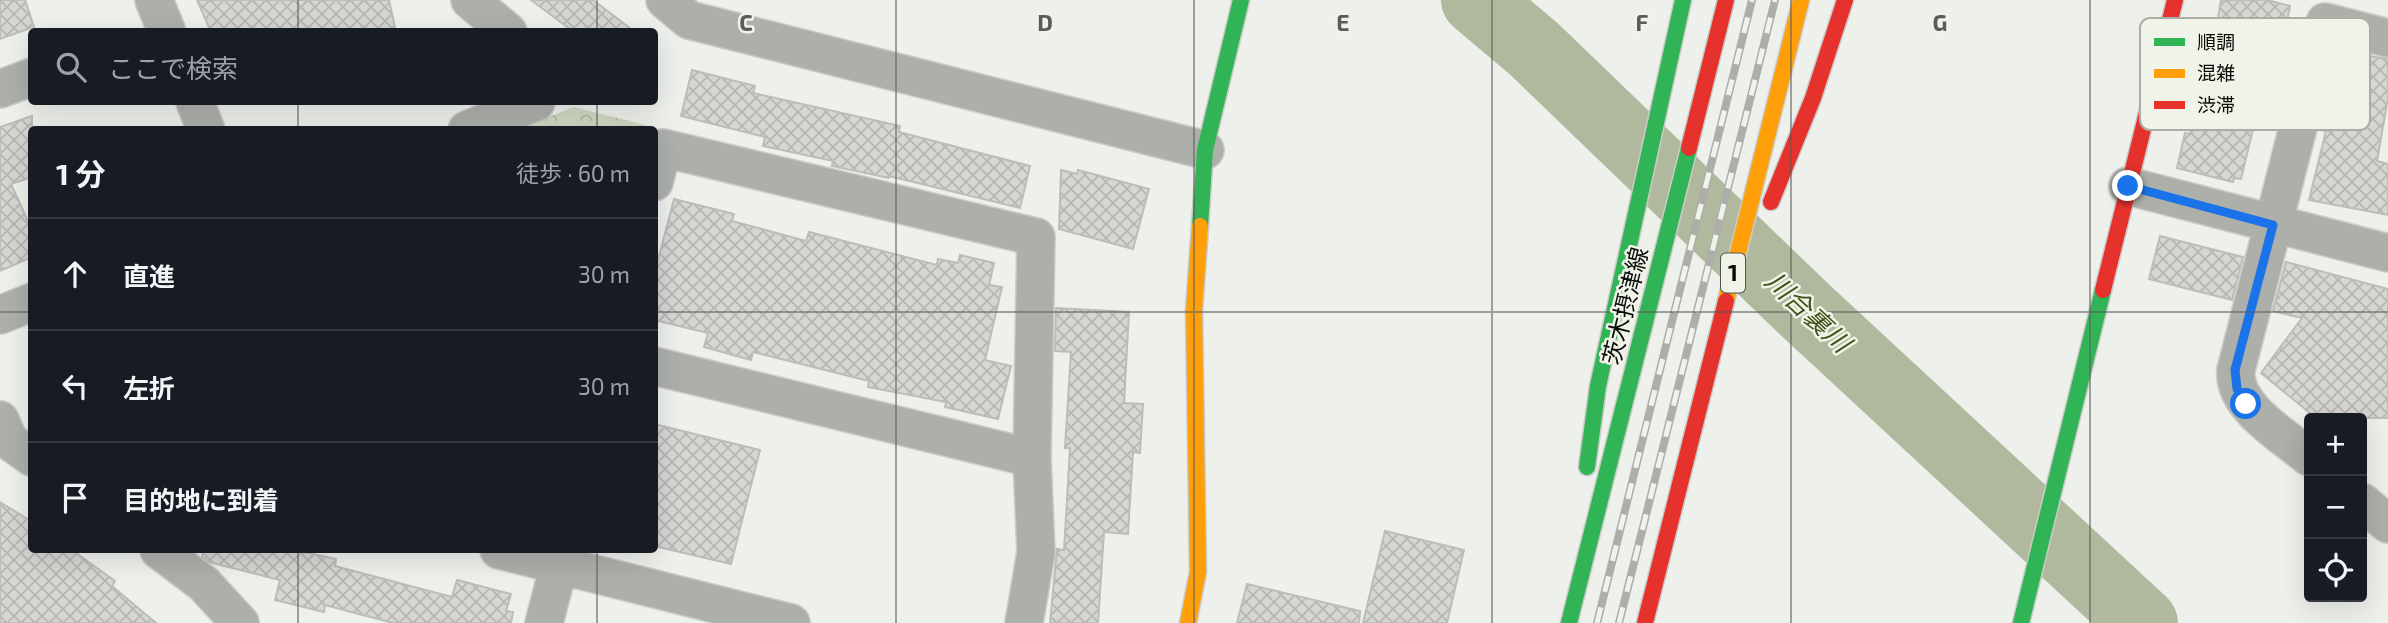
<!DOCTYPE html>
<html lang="ja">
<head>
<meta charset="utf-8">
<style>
	body { margin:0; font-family:"Exo 2","Noto Sans JP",sans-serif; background:#242831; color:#f1f3f6 }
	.controls { position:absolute; right:21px; bottom:21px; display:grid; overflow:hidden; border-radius:7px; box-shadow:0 7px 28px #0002 }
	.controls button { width:63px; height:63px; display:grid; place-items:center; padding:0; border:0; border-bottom:2px solid #363941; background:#171b24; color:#f1f3f6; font:35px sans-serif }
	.stop { position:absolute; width:21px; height:21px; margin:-16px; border:5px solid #1a73e8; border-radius:50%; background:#fff }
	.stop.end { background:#1a73e8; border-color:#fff; box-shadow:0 2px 7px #0008 }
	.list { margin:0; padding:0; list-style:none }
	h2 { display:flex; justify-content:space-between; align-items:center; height:91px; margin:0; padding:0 28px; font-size:30px }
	h2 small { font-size:23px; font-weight:400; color:#9ea1a6 }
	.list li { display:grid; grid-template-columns:46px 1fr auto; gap:21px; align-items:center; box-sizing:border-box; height:112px; padding:0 28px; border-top:2px solid #363941 }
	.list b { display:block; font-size:26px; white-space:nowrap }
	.list em { font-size:23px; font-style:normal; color:#9ea1a6 }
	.icon { flex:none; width:38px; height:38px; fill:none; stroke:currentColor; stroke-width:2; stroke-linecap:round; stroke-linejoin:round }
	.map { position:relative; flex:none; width:2388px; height:623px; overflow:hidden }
	.search { position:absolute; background:#171b24; box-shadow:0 7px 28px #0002; left:28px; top:28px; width:630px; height:77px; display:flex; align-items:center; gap:18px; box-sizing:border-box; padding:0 24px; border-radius:7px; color:#9ea1a6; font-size:26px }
	.panel { position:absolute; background:#171b24; box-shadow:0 7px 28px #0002; left:28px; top:126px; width:630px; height:427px; border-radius:7px }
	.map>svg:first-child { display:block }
	.park { fill:url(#park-crowns) }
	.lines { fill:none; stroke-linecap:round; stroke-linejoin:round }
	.river { stroke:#b0b99e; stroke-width:70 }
	.building { fill:url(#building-cross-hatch); stroke:#bbbdb9; stroke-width:2 }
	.street-casing { stroke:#cacbc8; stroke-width:40 }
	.fast-casing { stroke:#cacbc8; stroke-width:19 }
	.slow-casing { stroke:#cacbc8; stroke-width:19 }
	.jam-casing { stroke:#cacbc8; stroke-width:19 }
	.street { stroke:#adafaa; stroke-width:37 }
	.fast { stroke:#30b455; stroke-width:16 }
	.slow { stroke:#ff9f0a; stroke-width:16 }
	.jam { stroke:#e5322d; stroke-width:16 }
	.rail-casing { stroke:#adaeaa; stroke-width:8 }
	.rail { stroke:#eff3e8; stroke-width:5; stroke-dasharray:16; stroke-linecap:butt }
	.route { stroke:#1a73e8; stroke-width:9 }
	.grid { fill:none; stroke:#5b5c59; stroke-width:2; stroke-opacity:0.55 }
	.labels { text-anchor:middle; stroke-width:5; stroke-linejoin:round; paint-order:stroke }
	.shield { fill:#eff3e8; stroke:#50524d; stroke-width:2 }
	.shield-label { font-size:23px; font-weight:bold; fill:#0c0d0a }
	.street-label { font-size:24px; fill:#0c0d0a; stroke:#eff3e8 }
	.water-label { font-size:26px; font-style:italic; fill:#415218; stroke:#eff3e8 }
	.key { fill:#eff3e8; stroke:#abaea5; stroke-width:2 }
	.key-label { font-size:19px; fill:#0c0d0a }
	.grid-label { font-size:23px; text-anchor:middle; font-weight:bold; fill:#5b5c59; stroke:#eff3e8; stroke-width:5; stroke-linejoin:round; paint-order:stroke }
</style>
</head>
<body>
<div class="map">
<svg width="2388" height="623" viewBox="0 0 2388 623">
	<defs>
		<pattern id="park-crowns" width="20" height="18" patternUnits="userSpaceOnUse" patternTransform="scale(1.75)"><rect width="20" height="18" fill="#d1d9c3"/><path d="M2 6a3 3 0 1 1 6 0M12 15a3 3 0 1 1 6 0" fill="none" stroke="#b2b9a6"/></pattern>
		<pattern id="building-cross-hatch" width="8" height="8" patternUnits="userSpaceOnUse" patternTransform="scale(1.75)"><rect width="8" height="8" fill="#d6d7d3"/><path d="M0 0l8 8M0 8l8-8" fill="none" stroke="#b6b7b4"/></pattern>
	</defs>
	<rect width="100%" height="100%" fill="#eef0eb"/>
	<!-- park -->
	<path class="park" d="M574,107L645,125L644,129H518Z"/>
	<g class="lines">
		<!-- river -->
		<path class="river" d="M1476,0L1534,49L1804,309L2143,623"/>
	</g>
	<!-- building -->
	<path class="building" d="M0,0H25L34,27L0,39Z
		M197,0H389L396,32H211Z
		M531,0H593L635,32H574Z
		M2221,0H2267L2290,6L2283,41L2298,43L2278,121L2256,117L2241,179L2234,178L2233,182L2177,168L2185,133L2190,134L2196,110L2202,111L2217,41H2214Z
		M2339,51L2388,59V98L2377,161L2388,164V215L2309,200L2326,131L2319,130Z
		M692,70L755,86L753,93L900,126L899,132L1030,166L1020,208L889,176V178L832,166L833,161L763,146L765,137L681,116Z
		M32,116V177L11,184L32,230V257L0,271V127Z
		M1061,170L1077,174L1078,170L1149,189L1133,249L1059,229Z
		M674,199L734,214L732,221L806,241L809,232L937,265L938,259L958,263L960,255L994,263L989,285L1002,287L985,360L1011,366L998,419L945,407L946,402L868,387L869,381L753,352L751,360L704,347L708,333L654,320V275Z
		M2160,236L2243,257L2232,300L2149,279Z
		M2286,262L2388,289V418H2316L2261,373L2302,318L2273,311Z
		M1056,308L1129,312L1124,403L1143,404L1140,453L1133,452L1128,534L1104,532L1098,623H1050L1057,549L1064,550L1070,448H1065L1071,352L1055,351Z
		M654,424L760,450L731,564L654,546Z
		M0,502L32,522V550H72L115,581L112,586L156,623H0Z
		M1385,531L1464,550L1447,623H1363Z
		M203,550H295L336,559L335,566L452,597L457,580L511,594L506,611L513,612L511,623H393L325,605L324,612L275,600L280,580L209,562L202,557Z
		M1247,584L1360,611L1359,623H1237Z"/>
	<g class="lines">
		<!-- street casing -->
		<g class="street-casing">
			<path id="street" d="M154,0L167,32
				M470,0L508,32
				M665,0L689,20L1205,150
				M0,89L32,77
				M195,102L206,130
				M467,130L536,102
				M654,182L663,148L1036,237L1032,458L1036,552L1024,623
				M2128,186L2388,253
				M0,315L32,302
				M654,366L1032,458
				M0,420L9,441L32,457
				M2309,457C2284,436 2232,406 2236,370L2325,22L2388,38
				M2362,502L2388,524
				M159,550L204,584L240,623
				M499,550L791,623
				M544,623L563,550"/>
		</g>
		<!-- fast casing -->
		<g class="fast-casing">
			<path id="fast" d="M1200,226L1205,150L1241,0
				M1587,467L1598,386L1683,0
				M1569,623L1689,148
				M2021,623L2103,290"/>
		</g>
		<!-- slow casing -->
		<g class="slow-casing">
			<path id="slow" d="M1726,301L1801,0
				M1188,623L1198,572L1194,311L1200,226"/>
		</g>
		<!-- jam casing -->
		<g class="jam-casing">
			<path id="jam" d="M1689,148L1726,0
				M1771,202L1813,98L1845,0
				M2103,290L2175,0
				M1645,623L1726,301"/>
		</g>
		<!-- street -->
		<use href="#street" class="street"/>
		<!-- fast -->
		<use href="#fast" class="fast"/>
		<!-- slow -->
		<use href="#slow" class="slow"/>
		<!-- jam -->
		<use href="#jam" class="jam"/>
		<!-- rail casing -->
		<g class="rail-casing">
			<path id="rail" d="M1597,623L1752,0
				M1619,623L1775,0"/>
		</g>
		<!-- rail -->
		<use href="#rail" class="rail"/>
	</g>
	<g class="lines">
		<!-- route -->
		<path class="route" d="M2128,186L2273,225L2235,370L2237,389L2246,404"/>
	</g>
	<!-- grid -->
	<path class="grid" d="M298,0V32M597,0V32M896,0V623M1194,0V623M1492,0V623M1791,0V623M2090,0V623M298,102V130M597,102V130M0,312H32M654,312H2388M298,550V623M597,550V623"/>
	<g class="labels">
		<!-- shield labels -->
		<rect class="shield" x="1721" y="253.5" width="24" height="39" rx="5"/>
		<g class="shield-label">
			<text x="1733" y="281">1</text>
		</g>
		<!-- street labels -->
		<g class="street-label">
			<text transform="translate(1626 306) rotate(-76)" y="8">茨木摂津線</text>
		</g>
		<!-- water labels -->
		<g class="water-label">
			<text transform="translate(1808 312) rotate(43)" y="9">川合裏川</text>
		</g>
	</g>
	<!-- legend -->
	<rect x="2140" y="18" width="230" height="112" rx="10" class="key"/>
	<rect x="2154" y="38" width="31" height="8" fill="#30b455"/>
	<rect x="2154" y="69" width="31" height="9" fill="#ff9f0a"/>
	<rect x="2154" y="101" width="31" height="8" fill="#e5322d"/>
	<g class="key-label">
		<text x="2197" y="49">順調</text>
		<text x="2197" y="80">混雑</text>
		<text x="2197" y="112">渋滞</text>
	</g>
	<g class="grid-label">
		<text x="746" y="31">C</text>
		<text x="1045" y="31">D</text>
		<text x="1343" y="31">E</text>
		<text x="1642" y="31">F</text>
		<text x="1940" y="31">G</text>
	</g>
</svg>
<div class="controls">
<button>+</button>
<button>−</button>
<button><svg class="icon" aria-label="locate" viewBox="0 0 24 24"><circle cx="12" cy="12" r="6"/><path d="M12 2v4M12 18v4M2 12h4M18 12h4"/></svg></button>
</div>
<div class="stop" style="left:2246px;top:404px"></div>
<div class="stop end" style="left:2128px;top:186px"></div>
<div class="search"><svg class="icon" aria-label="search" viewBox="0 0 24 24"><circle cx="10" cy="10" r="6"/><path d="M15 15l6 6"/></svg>ここで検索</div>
<section class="panel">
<h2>1 分<small>徒歩 · 60 m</small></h2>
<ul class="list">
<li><svg class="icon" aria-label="ahead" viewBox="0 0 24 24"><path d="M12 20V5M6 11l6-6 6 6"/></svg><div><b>直進</b></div><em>30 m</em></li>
<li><svg class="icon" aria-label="left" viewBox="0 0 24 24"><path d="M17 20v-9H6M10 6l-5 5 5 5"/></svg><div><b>左折</b></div><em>30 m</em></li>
<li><svg class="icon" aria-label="arrive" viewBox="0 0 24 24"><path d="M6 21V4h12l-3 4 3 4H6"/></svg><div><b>目的地に到着</b></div></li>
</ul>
</section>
</div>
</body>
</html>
